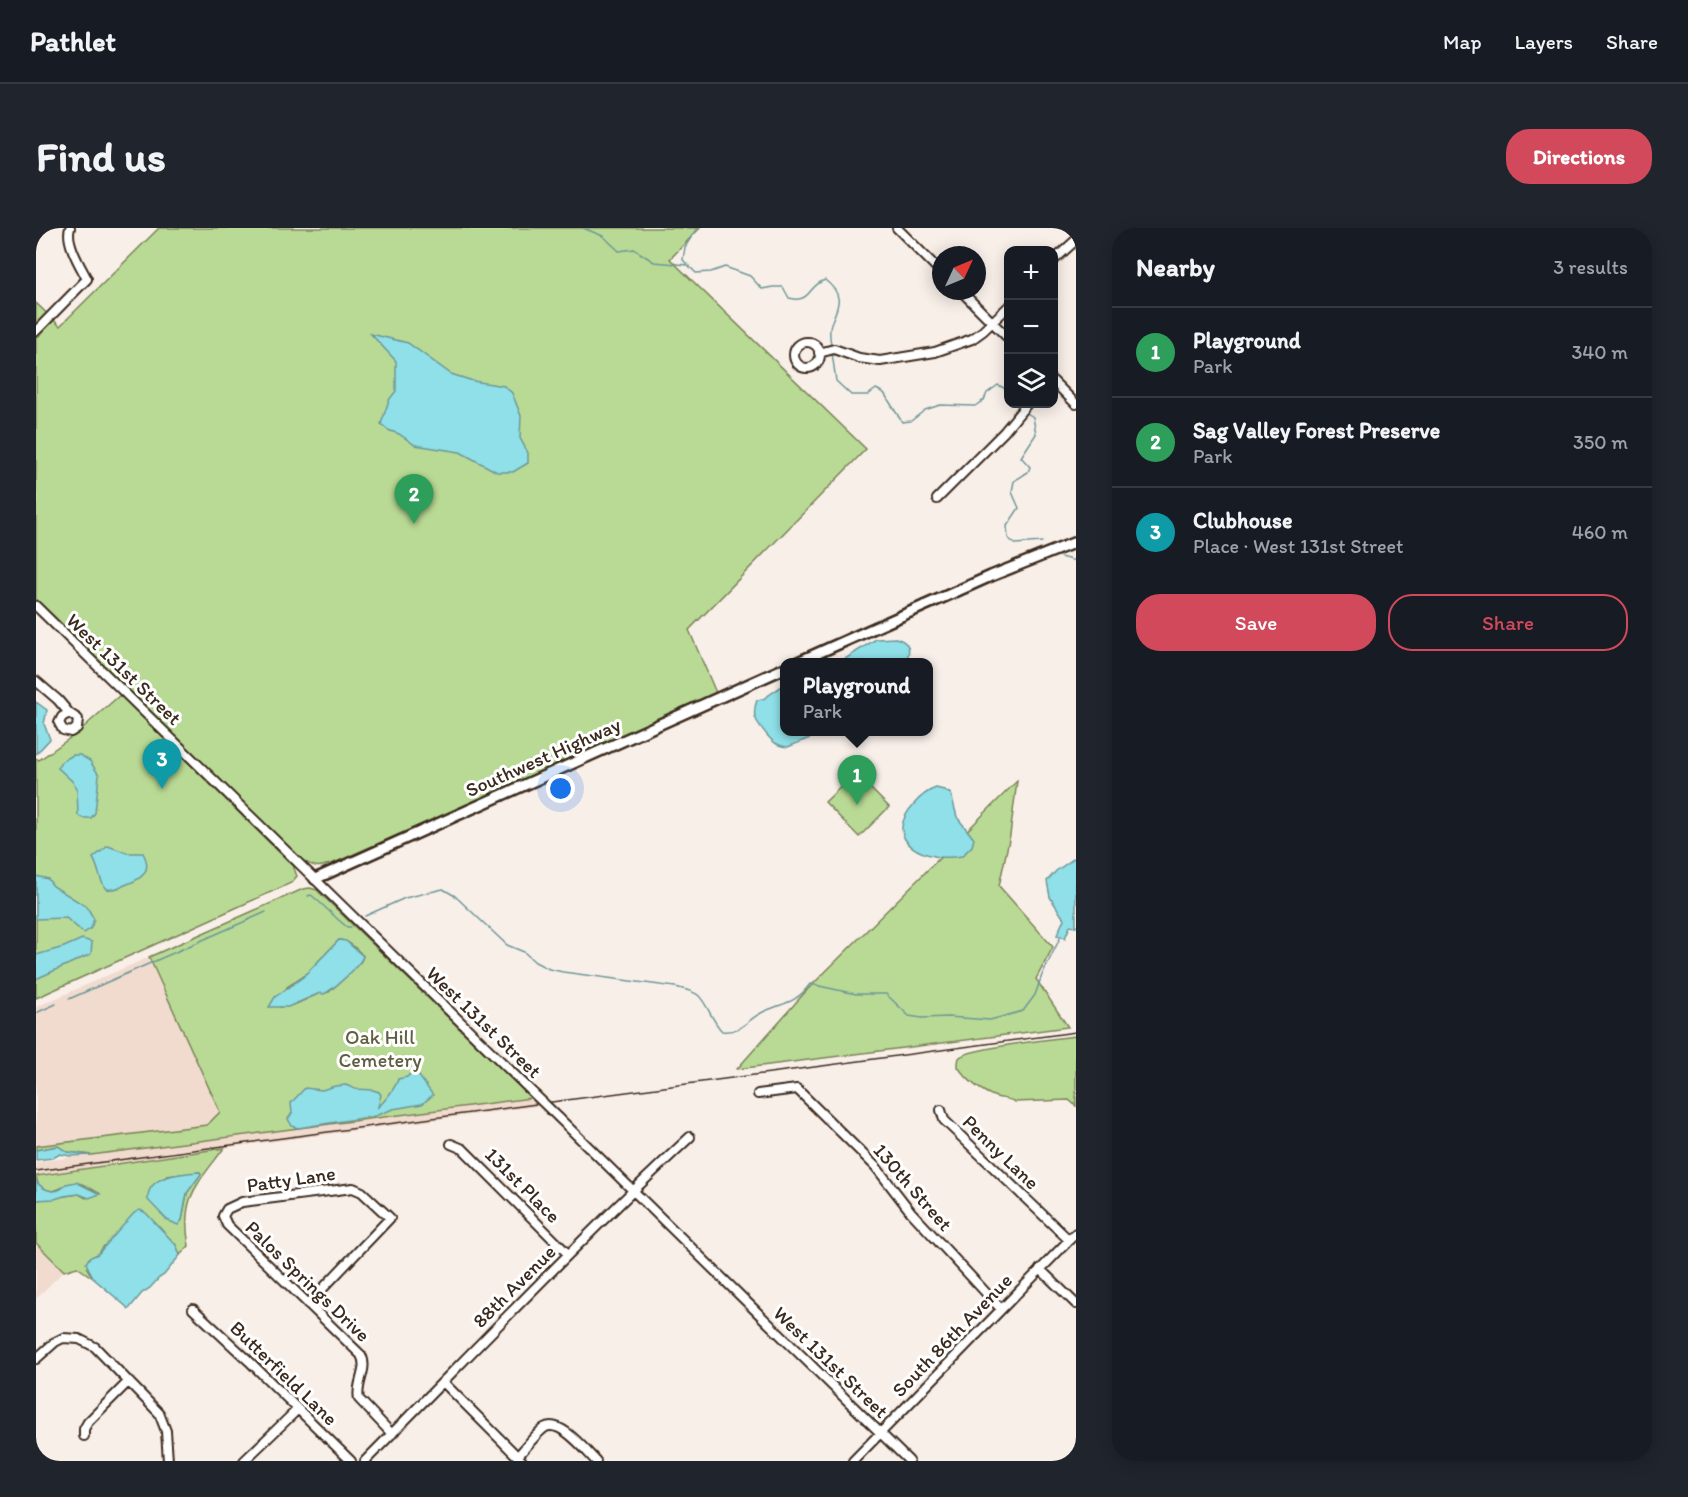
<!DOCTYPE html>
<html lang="en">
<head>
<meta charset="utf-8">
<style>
	body { margin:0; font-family:Itim,sans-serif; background:#20242c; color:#f1f3f6 }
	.controls { position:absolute; right:18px; top:18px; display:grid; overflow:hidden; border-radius:12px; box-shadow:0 3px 15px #0003 }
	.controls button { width:54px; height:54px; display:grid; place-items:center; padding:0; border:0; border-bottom:2px solid #363941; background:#171b24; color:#f1f3f6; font:30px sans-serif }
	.compass { position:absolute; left:896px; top:18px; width:54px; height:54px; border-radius:50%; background:#171b24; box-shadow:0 3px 15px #0003; rotate:46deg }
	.you { position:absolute; left:525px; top:561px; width:21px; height:21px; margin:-15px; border:4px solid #fff; border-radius:50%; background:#1a73e8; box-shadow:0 0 0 9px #1a73e833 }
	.badge { display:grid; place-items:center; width:39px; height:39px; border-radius:50%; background:#d1495b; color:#fff; font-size:20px; font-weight:700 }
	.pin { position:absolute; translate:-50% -50px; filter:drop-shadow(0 2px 3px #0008) }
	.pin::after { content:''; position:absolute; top:32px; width:21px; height:18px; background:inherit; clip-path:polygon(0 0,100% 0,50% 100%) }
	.popup { position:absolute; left:744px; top:430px; width:153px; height:78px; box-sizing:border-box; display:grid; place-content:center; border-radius:12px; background:#171b24; filter:drop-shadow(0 2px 4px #0005); font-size:20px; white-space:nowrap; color:#9ea1a6 }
	.popup b { font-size:22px; color:#f1f3f6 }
	.popup::after { content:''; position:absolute; left:50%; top:100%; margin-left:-12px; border:12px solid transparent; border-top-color:#171b24 }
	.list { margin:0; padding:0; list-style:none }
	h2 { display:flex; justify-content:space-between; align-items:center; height:78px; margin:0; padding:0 24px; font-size:26px }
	h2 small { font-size:20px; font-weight:400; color:#9ea1a6 }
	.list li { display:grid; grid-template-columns:39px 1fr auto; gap:18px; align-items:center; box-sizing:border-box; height:90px; padding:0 24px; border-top:2px solid #363941 }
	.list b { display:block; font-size:22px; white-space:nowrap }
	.list p { margin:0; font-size:20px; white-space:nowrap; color:#9ea1a6 }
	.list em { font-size:20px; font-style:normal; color:#9ea1a6 }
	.actions { display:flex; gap:12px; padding:18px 24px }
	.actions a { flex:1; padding:14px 0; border:2px solid #d1495b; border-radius:24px; text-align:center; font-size:21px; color:#d1495b }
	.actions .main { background:#d1495b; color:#fff }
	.icon { flex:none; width:33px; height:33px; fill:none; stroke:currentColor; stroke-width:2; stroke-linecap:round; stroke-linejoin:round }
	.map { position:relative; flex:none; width:1040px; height:1233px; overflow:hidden; border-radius:24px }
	header { display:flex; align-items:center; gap:36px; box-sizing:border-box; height:84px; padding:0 30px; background:#171b24; border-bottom:2px solid #363941 }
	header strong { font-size:28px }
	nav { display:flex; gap:33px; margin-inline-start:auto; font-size:21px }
	.intro { display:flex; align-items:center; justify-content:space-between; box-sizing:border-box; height:144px; padding:0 36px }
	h1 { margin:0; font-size:42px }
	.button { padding:15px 27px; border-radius:24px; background:#d1495b; color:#fff; font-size:21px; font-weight:700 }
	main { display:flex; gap:36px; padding:0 36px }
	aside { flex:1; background:#171b24; border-radius:24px; box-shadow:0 3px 15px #0003 }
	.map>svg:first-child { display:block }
	.built { fill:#f1dbcf }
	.green { fill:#b9da94; stroke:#7a8259; stroke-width:1.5; fill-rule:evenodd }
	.water { fill:#8fe0e8; stroke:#6d9797; stroke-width:1.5 }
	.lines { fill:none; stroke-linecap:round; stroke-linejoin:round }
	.stream { stroke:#6d9797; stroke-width:1.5 }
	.minor-casing { stroke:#3b2a1e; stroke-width:12 }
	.major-casing { stroke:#3b2a1e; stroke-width:14 }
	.minor { stroke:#fff; stroke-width:8 }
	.major { stroke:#fff; stroke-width:9 }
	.rail { stroke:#3b2a1e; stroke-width:1.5 }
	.minor-bridge-casing { stroke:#3b2a1e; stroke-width:12; stroke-linecap:butt }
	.minor-bridge { stroke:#fff; stroke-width:8 }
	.labels { text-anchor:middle; stroke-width:6; stroke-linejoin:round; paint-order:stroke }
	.street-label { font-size:20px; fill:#3b2a1e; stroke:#fff }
	.park-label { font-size:20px; fill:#615f41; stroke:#fff }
</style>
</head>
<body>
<header>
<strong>Pathlet</strong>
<nav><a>Map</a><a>Layers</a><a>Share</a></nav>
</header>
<div class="intro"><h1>Find us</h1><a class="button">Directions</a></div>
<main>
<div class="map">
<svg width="1040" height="1233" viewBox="0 0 1040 1233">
	<rect width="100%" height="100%" fill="#f9efe9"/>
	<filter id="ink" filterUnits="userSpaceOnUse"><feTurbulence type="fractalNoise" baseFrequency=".0167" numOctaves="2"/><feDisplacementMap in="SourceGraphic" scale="12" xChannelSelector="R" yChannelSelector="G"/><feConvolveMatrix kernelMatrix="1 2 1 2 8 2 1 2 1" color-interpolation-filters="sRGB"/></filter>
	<g filter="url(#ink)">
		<!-- built -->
		<path class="built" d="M113,729L184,884L171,897L0,918V779Z
			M495,870L503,878L188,920L0,948V934Z
			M0,1015L28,1043L0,1071Z"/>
		<!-- green -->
		<path class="green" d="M123,0H664L634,31L830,221L653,402L681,467L300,634C283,640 280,641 265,631L0,371V75L24,98Z
			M84,467L257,638L261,648L255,655L0,770V530L3,532L41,505Z
			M819,545L853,579L823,609L789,574Z
			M981,553L974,607L963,658L1017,719L1000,751L1032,799L701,841L771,762Z
			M274,660L281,662L286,667L495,870L55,927L31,924L22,918L0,922V918L171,897L184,884L113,729L267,661ZM303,712C313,713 320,720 327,728L325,733L293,764L284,765L260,776L244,779L251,759L267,749Z
			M1040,808V878L1033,872L979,874C973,870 967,871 960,869C944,863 932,853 922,839C922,837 922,832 923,830C929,821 1023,810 1040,808Z
			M188,920C161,957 144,969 153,1018L144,1027L140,1017L68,1018L62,1026L56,1029L51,1040L57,1050L41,1039L28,1043L0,1015V972L43,966L50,970L63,965C57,962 48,955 41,955C25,954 21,972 2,956L0,948ZM164,944L165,946L151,965L146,992L114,963L131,948Z"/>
		<!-- water -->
		<path class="water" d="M335,106L372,115L415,146L437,153L468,158L476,165L485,188L484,210L492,225V235L477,244H461L424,224L379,217L363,206L352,202L345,196L353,172L360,163V133Z
			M860,410C874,414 875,423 870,434H795L809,431L840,411Z
			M749,456V504H788L752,519C741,518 737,514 731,507C720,493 715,489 721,472L727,471Z
			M0,474L11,482L8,496L14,511L0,526Z
			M37,527H44L54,533L63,547L59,585L55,590H46L42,587L41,560L36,553L22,540L25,534Z
			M900,560L908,562L915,566L921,589L938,611L936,618L926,628C892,635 843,614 878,576C884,569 891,563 900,560Z
			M72,618L91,625H107C117,643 106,651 89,657C83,660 77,662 70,661C63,652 63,640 57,630Z
			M1040,629V699L1034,698L1029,710L1021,707L1028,691L1014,669L1011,653L1020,643Z
			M0,648L12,651L17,658L51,679L58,691L55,700L48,705L30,690L0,691Z
			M46,711L56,714L55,726L0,751V727L28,719Z
			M303,712L310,713L327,728C324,738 298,761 288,766L284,765L252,779H233L239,769L267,749Z
			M375,845H380L383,848L397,867L386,876L357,881L339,888L262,900L256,898L252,891L256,885L255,875L269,860L286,862L299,858L310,857L319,861L337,862L343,864L345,867L342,879C349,873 360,859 362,851L371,849Z
			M22,918L31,924L55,927L34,928L24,926L17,930L0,932V922Z
			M164,944L165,946L151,965L146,992L142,997L131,992L112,972C110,947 147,945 164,944Z
			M0,953C8,964 22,967 30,956L40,954L64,966L53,970L43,966L28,968L19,971L0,972Z
			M104,982L110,985L140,1017L144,1027L128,1047L123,1050L114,1060L106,1065L93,1081L57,1050L50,1035L53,1030L62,1026L98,985Z"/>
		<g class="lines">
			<!-- stream -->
			<path class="stream" d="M547,0L567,8L583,23L598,21L618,34L652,37
				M661,0L649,19L647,32L660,45L675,44L689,39L714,48L726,61L737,59H747L753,70C775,76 772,57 789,52C807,66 804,75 796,93C793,99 794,111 795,117
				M796,125L800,153L815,167H832L840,161L848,165L866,194L875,193L889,182L904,177L939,178L948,172L951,165L962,157L970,161L972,164
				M979,176L985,181
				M988,183L997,189L1000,206L985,229L994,239L992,244L978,253L976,264L983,280L971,298L972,310L979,316L1006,314
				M1024,329L1040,333
				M272,668L275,667C288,677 298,689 311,699H315
				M329,688L369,670L407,661L419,668L471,717L488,724L499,734L513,741L527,744L639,759C646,761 656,762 662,767C671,775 676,793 686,803C706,805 710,792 727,784C746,775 760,776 774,756L820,766H850L873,788L886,790L912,789L954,792L987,783L999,767L1006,747L1025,708
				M33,771L230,684
				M0,785L20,776"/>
			<!-- minor casing -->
			<g class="minor-casing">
				<path id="minor" d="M861,0L905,44
					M1017,33L1040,12
					M925,63L972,110
					M0,103L51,51C45,39 29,14 34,0
					M758 127a13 13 0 1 1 26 0a13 13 0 1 1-26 0Z
					M783,125L798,121L823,130L844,133L899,124L936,111L947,103L972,79
					M1017,153L1040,176
					M901,271L968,204L991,176
					M0,378L489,857
					M0,453L22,472L33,485L42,491L41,500L35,504L27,502L23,495L26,489L33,485
					M722,866L761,861L840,939L875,984L965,1081
					M905,882L908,892L1033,1012
					M523,890L873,1233
					M415,916L427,921L532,1026
					M1004,1041L1040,1076
					M272,1076L354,990L326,964L317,960L206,974L191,981L187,988L191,997L325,1127C333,1141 319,1156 323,1171L356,1206
					M157,1081L213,1133L315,1233
					M0,1131L19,1114L27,1110L43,1111L59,1119L123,1185L130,1203L132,1233
					M407,1154L486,1233
					M48,1208V1201L52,1194L93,1153
					M482,1228C490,1219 499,1207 508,1200C524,1190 549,1222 560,1233
					M208,1233L262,1181
					M329,1233C437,1124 542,1013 654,909
					M817,1233L1040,1005"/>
			</g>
			<!-- major casing -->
			<g class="major-casing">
				<path id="major" d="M762,434L955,348L1040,314
					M279,651L749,440"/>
			</g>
			<!-- minor -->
			<use href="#minor" class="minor"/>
			<!-- major -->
			<use href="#major" class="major"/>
			<!-- rail -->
			<path class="rail" d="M0,943L1040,804"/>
			<!-- minor-bridge casing -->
			<g class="minor-bridge-casing">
				<path id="minor-bridge" d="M489,857L523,890"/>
			</g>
			<!-- minor-bridge -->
			<use href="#minor-bridge" class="minor-bridge"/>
		</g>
	</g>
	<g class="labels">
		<!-- street labels -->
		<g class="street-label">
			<text transform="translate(88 441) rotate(44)" y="7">West 131st Street</text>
			<text transform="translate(507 529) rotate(-24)" y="7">Southwest Highway</text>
			<text transform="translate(448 794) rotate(44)" y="7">West 131st Street</text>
			<text transform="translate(965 924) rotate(44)" y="7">Penny Lane</text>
			<text transform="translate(255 951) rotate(-8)" y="7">Patty Lane</text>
			<text transform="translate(487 957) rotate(45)" y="7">131st Place</text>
			<text transform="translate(877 959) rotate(49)" y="7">130th Street</text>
			<text transform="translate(272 1053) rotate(44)" y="7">Palos Springs Drive</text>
			<text transform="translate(478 1058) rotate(-45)" y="7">88th Avenue</text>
			<text transform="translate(916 1107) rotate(-46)" y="7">South 86th Avenue</text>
			<text transform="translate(795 1134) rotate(44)" y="7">West 131st Street</text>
			<text transform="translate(248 1145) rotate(44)" y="7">Butterfield Lane</text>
		</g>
		<!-- park labels -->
		<g class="park-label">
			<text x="344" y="816">Oak Hill<tspan x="344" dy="23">Cemetery</tspan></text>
		</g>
	</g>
</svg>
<div class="controls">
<button>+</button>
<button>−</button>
<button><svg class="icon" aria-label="layers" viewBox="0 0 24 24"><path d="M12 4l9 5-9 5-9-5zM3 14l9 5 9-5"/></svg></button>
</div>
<svg class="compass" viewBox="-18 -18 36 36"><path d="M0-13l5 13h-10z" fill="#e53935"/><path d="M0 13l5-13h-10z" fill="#9ea1a6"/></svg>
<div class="you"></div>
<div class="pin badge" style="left:821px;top:577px;background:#2e9e5b">1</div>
<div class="popup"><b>Playground</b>Park</div>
<div class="pin badge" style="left:378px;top:296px;background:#2e9e5b">2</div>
<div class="pin badge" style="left:126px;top:561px;background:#0f9aa8">3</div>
</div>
<aside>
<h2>Nearby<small>3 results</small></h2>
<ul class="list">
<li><span class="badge" style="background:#2e9e5b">1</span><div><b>Playground</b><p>Park</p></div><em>340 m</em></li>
<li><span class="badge" style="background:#2e9e5b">2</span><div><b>Sag Valley Forest Preserve</b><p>Park</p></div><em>350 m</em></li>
<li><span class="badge" style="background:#0f9aa8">3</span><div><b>Clubhouse</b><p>Place · West 131st Street</p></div><em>460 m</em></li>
</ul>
<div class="actions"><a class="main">Save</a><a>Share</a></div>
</aside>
</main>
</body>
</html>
